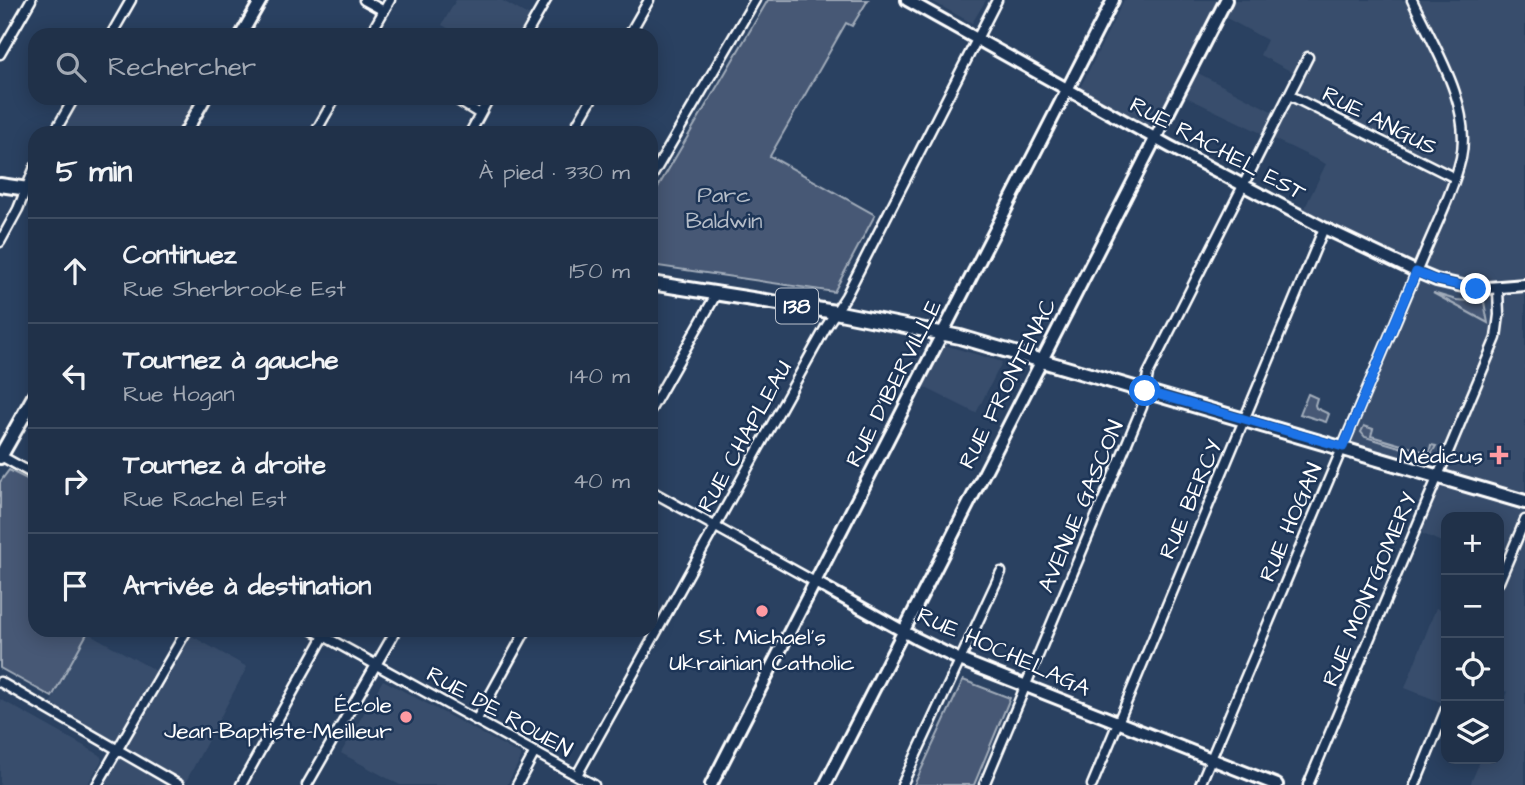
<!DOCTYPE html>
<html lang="fr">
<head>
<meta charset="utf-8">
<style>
	body { margin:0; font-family:"Architects Daughter",sans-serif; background:#283950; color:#f1f3f6 }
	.controls { position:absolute; right:21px; bottom:21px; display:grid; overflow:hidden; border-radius:14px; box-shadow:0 4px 18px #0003 }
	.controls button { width:63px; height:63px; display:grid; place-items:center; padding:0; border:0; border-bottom:2px solid #3d4c61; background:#203149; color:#f1f3f6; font:35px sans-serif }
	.stop { position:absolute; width:21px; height:21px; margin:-16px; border:5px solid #1a73e8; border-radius:50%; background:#fff }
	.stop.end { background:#1a73e8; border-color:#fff; box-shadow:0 2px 7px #0008 }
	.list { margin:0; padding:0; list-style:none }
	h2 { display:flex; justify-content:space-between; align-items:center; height:91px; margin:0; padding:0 28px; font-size:30px }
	h2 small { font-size:23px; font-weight:400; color:#a2a9b4 }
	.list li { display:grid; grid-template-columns:46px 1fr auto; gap:21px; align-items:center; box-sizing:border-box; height:105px; padding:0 28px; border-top:2px solid #3d4c61 }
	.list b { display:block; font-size:26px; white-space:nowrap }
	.list p { margin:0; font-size:23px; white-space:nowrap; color:#a2a9b4 }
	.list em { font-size:23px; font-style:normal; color:#a2a9b4 }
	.icon { flex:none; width:38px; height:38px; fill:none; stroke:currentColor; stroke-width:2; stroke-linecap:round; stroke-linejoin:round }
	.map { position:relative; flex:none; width:1525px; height:785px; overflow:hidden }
	.search { position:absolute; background:#203149; box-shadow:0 4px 18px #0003; left:28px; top:28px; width:630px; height:77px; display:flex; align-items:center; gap:18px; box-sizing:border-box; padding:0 24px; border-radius:21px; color:#a2a9b4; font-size:26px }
	.panel { position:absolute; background:#203149; box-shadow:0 4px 18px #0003; left:28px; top:126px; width:630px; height:511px; border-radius:21px }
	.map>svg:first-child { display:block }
	.built { fill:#394e6c; fill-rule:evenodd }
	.green { fill:#465975; stroke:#a2acba; stroke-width:2 }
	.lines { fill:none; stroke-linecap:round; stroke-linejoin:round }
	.street-casing { stroke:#fff; stroke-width:13 }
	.secondary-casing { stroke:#fff; stroke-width:16 }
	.primary-casing { stroke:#fff; stroke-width:18 }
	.street { stroke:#1d3557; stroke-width:8 }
	.secondary { stroke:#1d3557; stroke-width:10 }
	.primary { stroke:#1d3557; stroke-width:12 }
	.route { stroke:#1a73e8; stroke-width:9 }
	.poi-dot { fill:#ff9aa2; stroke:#1d3557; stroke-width:2.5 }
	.labels { text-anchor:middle; stroke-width:5; stroke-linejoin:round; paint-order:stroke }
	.shield { fill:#1d3557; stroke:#bbc2cd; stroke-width:2 }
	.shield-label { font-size:21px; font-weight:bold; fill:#fff }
	.street-label { font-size:23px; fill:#fff; stroke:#1d3557 }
	.park-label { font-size:23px; fill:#b5bdc8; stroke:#1d3557 }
	.poi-label { font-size:23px; fill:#fff; stroke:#1d3557; text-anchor:end }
</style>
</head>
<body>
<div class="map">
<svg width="1525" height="785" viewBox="0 0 1525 785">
	<rect width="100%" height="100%" fill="#2a4161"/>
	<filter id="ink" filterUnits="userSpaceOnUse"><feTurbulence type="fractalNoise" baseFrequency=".0143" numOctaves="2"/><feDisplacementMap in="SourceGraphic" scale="14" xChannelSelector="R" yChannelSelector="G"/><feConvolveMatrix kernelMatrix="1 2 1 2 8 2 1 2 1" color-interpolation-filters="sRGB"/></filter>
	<g filter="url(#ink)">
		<!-- built -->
		<path class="built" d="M456,0H501L533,18L523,35H460L442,25Z
			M930,0H986L972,23Z
			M1124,0H1525V520L1504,569L1499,566V517H1446V544L1414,530L1438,475L1343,447L1416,273L1301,216L1326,164L1184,96L1174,88L1154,129L1080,88ZM1221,15L1267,40L1260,55L1298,75L1279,115L1192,70Z
			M75,98H205L185,133H102L58,127Z
			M944,345L1002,362L976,413L924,387Z
			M1525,528V785H1470L1481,759H1499V714L1508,692L1499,689V590Z
			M1436,608L1446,613V704L1405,688Z
			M181,630L247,667L184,785H101L121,748L48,708L88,633L156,671Z
			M383,680L521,755V758L507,785H400L341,753Z
			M0,699L100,755L102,760L87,785H0Z"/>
		<!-- green -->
		<path class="green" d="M768,0H868L852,26L846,23L770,156L875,215L834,292L651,265V199Z
			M1433,293L1456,300L1484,302L1488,323Z
			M1308,394L1317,398L1315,405L1316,408L1329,414L1326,422L1300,414Z
			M1364,426L1373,429L1371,436L1429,453L1431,445L1436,446L1430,456L1365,437L1361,432Z
			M9,470L35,483V630H89L52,697L0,668V482Z
			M963,680L1010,698L974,785H914Z"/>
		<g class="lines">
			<!-- street casing -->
			<g class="street-casing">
				<path id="street" d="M364,0L384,11
					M111,35L131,0
					M370,35L390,0
					M526,35L546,0
					M629,35L649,0
					M0,54L31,0
					M1289,95L1455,178
					M454,98L480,114
					M54,133L74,98
					M315,133L335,98
					M470,133L489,98
					M572,133L592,98
					M651,178L755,0
					M0,242L18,209L35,167
					M651,409L717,293
					M1,456L35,475
					M651,491L815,582
					M1499,582L1525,520
					M313,630L594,785
					M0,682L179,785
					M477,719L526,630
					M577,775L826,327L846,296L997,0
					M97,785L187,630
					M241,785L324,636
					M307,785L396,630
					M517,785L535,752
					M902,785L1001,572
					M984,785L1142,407L1148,374L1308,57
					M1092,785L1324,228
					M1200,785L1424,254C1437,223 1453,191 1461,158C1472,104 1434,47 1412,0
					M1308,785L1496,338L1499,315L1498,289
					M1415,785L1446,709"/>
			</g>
			<!-- secondary casing -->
			<g class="secondary-casing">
				<path id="secondary" d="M907,0L1169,146L1324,228L1417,272L1436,280L1476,289L1525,285
					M241,35L261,0
					M185,133L205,98
					M815,582L917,639L960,660L1277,785
					M711,785L1113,0
					M825,785L1226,0"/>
			</g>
			<!-- primary casing -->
			<g class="primary-casing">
				<path id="primary" d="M0,185L35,190
					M651,283L835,312L960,337L1525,502
					M0,457L35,395"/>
			</g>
			<!-- street -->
			<use href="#street" class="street"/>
			<!-- secondary -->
			<use href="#secondary" class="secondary"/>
			<!-- primary -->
			<use href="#primary" class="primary"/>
		</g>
	</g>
	<g class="lines" filter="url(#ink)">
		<!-- route -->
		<path class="route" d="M1145,391L1343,447L1416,272L1436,280L1476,289"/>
	</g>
	<!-- markers -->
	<g class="poi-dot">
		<path d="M1495.5 444.5h7v7h7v7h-7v7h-7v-7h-7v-7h7z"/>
		<circle cx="762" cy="611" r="7"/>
		<circle cx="406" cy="717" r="7"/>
	</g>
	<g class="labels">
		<!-- shield labels -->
		<rect class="shield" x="776" y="288.5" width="42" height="35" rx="5"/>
		<g class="shield-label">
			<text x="797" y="313">138</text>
		</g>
		<!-- street labels -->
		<g class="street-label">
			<text transform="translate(1380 120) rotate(27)" y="8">RUE ANGUS</text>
			<text transform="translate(1218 148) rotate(28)" y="8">RUE RACHEL EST</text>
			<text transform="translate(893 383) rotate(-63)" y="8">RUE D'IBERVILLE</text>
			<text transform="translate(1007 383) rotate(-63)" y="8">RUE FRONTENAC</text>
			<text transform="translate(744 436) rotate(-61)" y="8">RUE CHAPLEAU</text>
			<text transform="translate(1190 499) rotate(-67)" y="8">RUE BERCY</text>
			<text transform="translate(1080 506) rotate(-67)" y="8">AVENUE GASCON</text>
			<text transform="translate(1290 522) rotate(-67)" y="8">RUE HOGAN</text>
			<text transform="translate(1369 589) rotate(-67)" y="8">RUE MONTGOMERY</text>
			<text transform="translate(1004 651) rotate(24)" y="8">RUE HOCHELAGA</text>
			<text transform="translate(500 711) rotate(29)" y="8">RUE DE ROUEN</text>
		</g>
		<!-- park labels -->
		<g class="park-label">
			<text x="724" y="202">Parc<tspan x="724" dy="26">Baldwin</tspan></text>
		</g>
		<!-- poi labels -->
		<g class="poi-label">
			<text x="1483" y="463">Médicus</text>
			<text x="762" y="644" text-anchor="middle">St. Michael's<tspan x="762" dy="26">Ukrainian Catholic</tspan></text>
			<text x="392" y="712">École<tspan x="392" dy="26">Jean-Baptiste-Meilleur</tspan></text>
		</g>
	</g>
</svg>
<div class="controls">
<button>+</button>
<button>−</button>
<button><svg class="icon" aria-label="locate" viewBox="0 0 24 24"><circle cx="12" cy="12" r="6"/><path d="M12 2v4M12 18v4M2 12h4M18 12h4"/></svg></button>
<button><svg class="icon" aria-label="layers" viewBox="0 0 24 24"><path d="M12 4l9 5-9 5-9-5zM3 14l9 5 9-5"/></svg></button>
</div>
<div class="stop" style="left:1145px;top:391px"></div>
<div class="stop end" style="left:1476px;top:289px"></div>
<div class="search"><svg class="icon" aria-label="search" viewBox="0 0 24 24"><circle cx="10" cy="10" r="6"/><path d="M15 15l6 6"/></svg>Rechercher</div>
<section class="panel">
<h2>5 min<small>À pied · 330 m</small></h2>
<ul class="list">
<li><svg class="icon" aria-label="ahead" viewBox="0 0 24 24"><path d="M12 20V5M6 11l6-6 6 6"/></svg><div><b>Continuez</b><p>Rue Sherbrooke Est</p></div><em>150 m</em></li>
<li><svg class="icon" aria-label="left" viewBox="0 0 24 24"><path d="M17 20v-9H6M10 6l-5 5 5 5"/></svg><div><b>Tournez à gauche</b><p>Rue Hogan</p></div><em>140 m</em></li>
<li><svg class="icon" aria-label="right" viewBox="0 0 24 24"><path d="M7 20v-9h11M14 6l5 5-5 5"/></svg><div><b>Tournez à droite</b><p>Rue Rachel Est</p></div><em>40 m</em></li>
<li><svg class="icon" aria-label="arrive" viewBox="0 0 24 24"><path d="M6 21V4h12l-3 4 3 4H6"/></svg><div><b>Arrivée à destination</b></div></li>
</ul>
</section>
</div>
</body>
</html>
